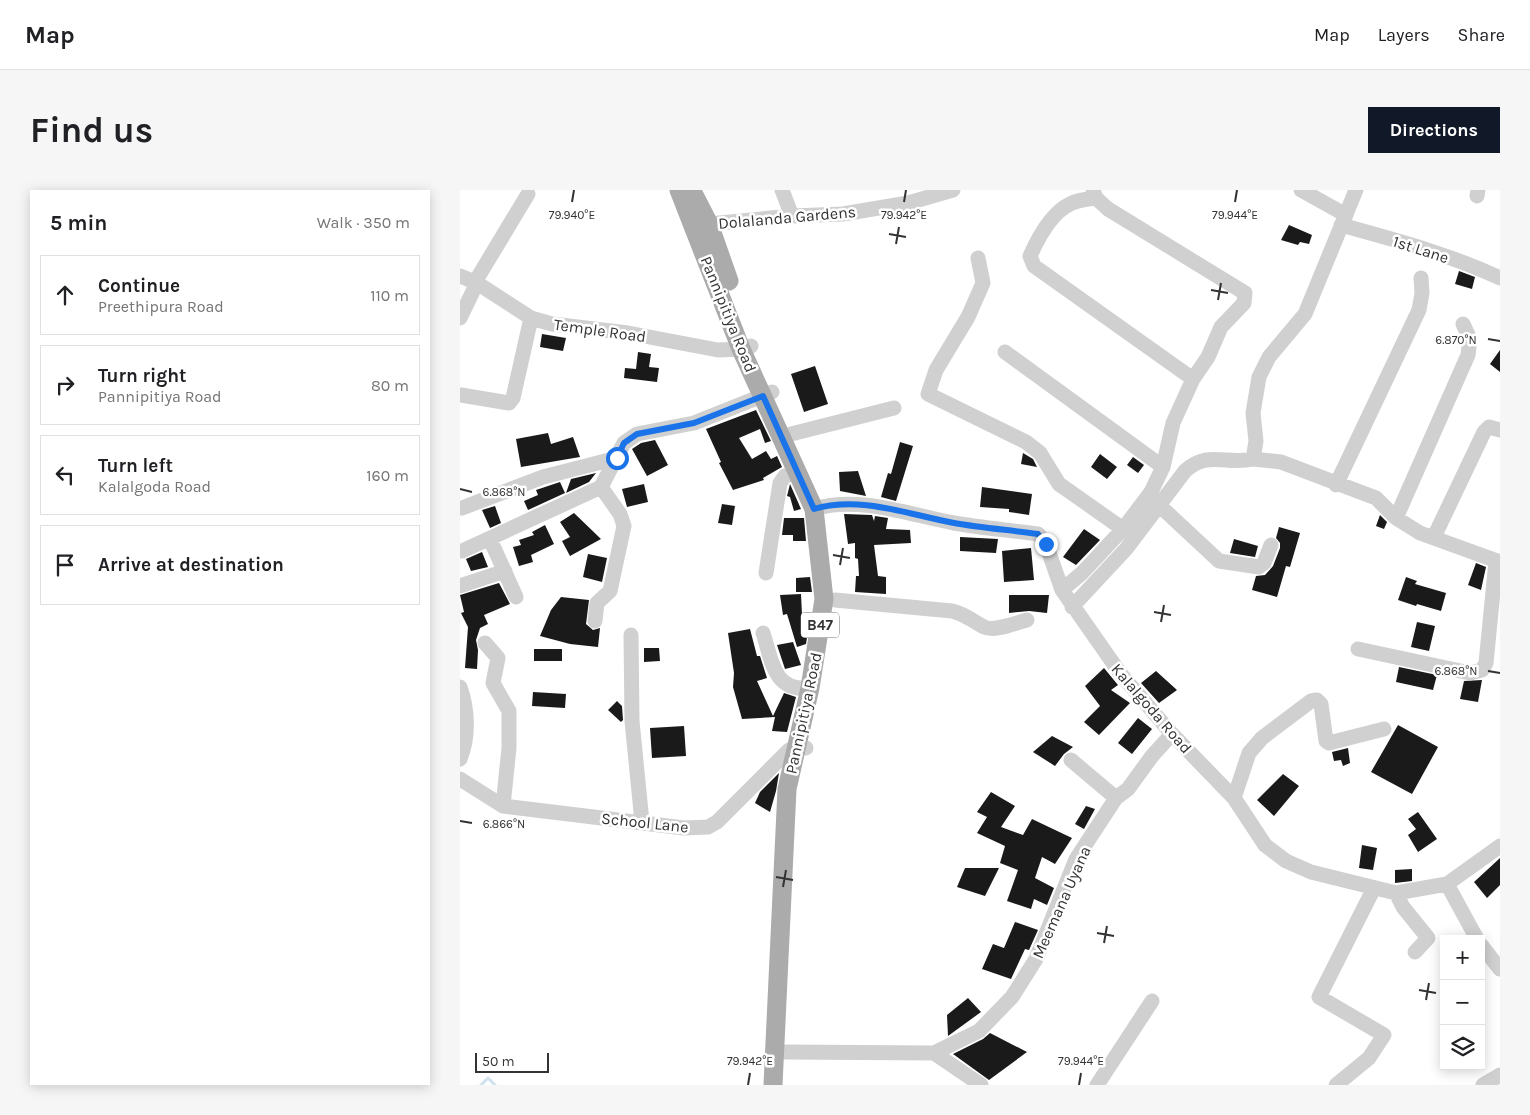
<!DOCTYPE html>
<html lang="en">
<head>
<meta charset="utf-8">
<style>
	body { margin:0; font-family:Karla,sans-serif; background:#f6f6f6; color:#202124 }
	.controls { position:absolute; right:15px; bottom:15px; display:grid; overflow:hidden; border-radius:0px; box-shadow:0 2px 12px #0003 }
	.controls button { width:45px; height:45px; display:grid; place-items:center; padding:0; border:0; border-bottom:1px solid #e0e0e0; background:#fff; color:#202124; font:25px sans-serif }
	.scale { position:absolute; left:15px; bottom:12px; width:74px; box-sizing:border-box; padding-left:5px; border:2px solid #333; border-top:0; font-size:14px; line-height:18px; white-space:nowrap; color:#333; -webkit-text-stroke:4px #fff; paint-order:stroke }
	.stop { position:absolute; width:15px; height:15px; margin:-11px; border:4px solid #1a73e8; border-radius:50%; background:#fff }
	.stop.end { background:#1a73e8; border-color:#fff; box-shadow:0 1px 5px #0008 }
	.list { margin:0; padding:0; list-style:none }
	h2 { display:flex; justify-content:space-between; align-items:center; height:65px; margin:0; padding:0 20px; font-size:21px }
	h2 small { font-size:16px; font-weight:400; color:#757577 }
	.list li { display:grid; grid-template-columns:32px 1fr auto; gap:15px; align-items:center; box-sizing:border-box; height:80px; margin:0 10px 10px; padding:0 10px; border:1px solid #e0e0e0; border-radius:0px }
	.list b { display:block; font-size:19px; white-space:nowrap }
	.list p { margin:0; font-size:16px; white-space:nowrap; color:#757577 }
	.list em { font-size:16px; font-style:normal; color:#757577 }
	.icon { flex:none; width:28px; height:28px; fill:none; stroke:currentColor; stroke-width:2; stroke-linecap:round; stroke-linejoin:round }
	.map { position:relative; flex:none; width:1040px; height:895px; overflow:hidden; border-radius:0px }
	header { display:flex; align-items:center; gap:30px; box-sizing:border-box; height:70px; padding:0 25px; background:#fff; border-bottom:1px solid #e0e0e0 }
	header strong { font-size:24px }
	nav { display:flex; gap:28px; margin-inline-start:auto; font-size:18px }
	.intro { display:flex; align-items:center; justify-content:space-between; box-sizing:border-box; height:120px; padding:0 30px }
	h1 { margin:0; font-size:35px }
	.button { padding:12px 22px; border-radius:0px; background:#111827; color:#fff; font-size:18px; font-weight:700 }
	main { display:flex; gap:30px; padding:0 30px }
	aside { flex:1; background:#fff; border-radius:0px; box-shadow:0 2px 12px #0003 }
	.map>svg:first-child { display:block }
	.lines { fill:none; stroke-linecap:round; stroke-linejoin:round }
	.stream { stroke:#cfe2ee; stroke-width:3 }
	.building { fill:#1a1a1a }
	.minor { stroke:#d0d0d0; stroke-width:15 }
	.major { stroke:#ababab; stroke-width:19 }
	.route { stroke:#1a73e8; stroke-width:6 }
	.ticks { fill:none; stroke:#333; stroke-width:2 }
	.labels { text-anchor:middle; stroke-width:5; stroke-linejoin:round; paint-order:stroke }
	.shield { fill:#fff; stroke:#707070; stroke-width:1 }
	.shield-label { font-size:15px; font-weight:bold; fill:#333 }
	.street-label { font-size:16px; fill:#333; stroke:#fff }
	.ticks-label { font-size:12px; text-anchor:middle; fill:#333; stroke:#fff; stroke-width:5; stroke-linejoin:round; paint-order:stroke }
</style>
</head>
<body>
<header>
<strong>Map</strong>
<nav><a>Map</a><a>Layers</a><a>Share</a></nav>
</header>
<div class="intro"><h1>Find us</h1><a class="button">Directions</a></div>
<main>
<aside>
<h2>5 min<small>Walk · 350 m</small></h2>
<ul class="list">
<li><svg class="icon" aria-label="ahead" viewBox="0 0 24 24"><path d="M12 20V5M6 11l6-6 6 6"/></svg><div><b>Continue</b><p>Preethipura Road</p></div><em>110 m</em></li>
<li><svg class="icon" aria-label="right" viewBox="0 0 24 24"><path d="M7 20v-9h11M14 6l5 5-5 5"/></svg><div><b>Turn right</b><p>Pannipitiya Road</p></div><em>80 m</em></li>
<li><svg class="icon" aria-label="left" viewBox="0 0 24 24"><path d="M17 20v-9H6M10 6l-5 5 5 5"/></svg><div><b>Turn left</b><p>Kalalgoda Road</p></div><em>160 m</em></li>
<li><svg class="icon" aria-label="arrive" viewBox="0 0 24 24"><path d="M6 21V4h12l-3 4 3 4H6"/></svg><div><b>Arrive at destination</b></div></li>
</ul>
</aside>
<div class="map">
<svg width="1040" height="895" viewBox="0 0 1040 895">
	<rect width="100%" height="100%" fill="#fff"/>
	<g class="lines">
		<!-- stream -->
		<path class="stream" d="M21,895L28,888L35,895"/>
	</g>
	<!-- building -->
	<path class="building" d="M829,35L852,45L849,54L840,52L838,55L821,50Z
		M999,81L1015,87L1012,99L995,94Z
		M82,144L106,148L103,161L80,157Z
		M1040,160V182L1030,174Z
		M178,162L191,164L189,177L199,178L197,192L164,188L165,178L176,179Z
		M355,176L368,214L344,222L331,184Z
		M296,220L311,251L305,253L300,239L279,248L292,269L306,261L311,269L317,266L322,277L303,288L304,290L273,300L259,273L261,272L246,239Z
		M88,243L91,254L113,247L120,267L61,277L56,249Z
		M195,250L208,275L187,286L172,259L181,253Z
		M440,252L453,256L436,311L421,307L428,283L431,284Z
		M563,263L573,269L577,277L561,274Z
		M640,264L657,277L647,289L631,277Z
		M673,267L684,275L678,283L667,275Z
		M398,281L406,306L380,301L379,282Z
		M136,283L129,292L106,303L111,289Z
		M100,292L105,303L68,320L64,311L78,305L76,300Z
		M184,294L188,312L167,317L162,299Z
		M330,294L341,319L334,321L330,307L327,306Z
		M522,297L572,304L569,325L549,322V319L520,317Z
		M262,314L275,316L272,335L258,333Z
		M35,316L41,333L30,338L22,320Z
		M114,323L141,349L110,366L102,351L110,347L100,332Z
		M384,324L412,325L414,331L415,326L428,328L426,339L450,340L451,353L414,355L418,386L426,387V404L395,402L396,386H399L398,369L395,368V353L388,354Z
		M920,325L927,332L924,339L916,336Z
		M324,328H344L346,351H333V345H322Z
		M85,335L94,354L71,365L73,372L59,376L53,357L61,355L59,350L74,345L72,342Z
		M819,337L840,343L830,377L826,376L817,407L792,400L796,386L805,385L813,376L820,358V353L816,348Z
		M624,339L640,350L616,375L603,367Z
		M500,347L538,349L536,363L500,361Z
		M774,349L798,356L795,367L770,363Z
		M571,358L574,390L544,392L542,361Z
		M22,362L28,377L11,381L6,369Z
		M128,364L147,368L142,392L123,387Z
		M1016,373L1026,377L1021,400L1008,395Z
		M350,387L352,402H336V388Z
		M946,387L957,391L955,394L986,403L981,421L957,414L956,416L938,410Z
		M39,393L50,414L24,425L28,434L20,438L16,450L18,460L17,479L5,478L8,437L1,423L4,422L0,405Z
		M341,404L342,425H344L348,441L346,454L337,457L327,424L323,425L320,405Z
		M549,405H589L587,423L569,421L549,423Z
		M101,407L129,410L126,434L133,440L140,438L138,457L110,454L80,446L91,420Z
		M957,432L975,436L969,461L951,457Z
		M290,439L297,466H300L307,488L297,491L313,526L324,503L336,507L327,542L312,541L315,527L282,529L273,497L274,483L268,443Z
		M333,452L341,475L325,479L317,455Z
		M184,458H199L200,471L184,472Z
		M74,459H102V471H74Z
		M939,477L977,485L973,500L936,492Z
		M644,478L658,495L651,500L670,513L639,545L624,532L640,516L625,496Z
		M696,481L717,500L699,513L681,493Z
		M1022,490L1018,512L1000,509L1004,491Z
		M73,502L106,504L105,518L72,516Z
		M157,511L162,516L163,530L161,532L148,520Z
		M678,528L692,539L672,564L658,553Z
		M938,535L978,557L952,604L911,582Z
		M224,536L226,566L192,568L190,538Z
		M592,546L613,557L604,564L595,576L573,562Z
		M888,558L890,573L883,576L881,570L874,571L872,562Z
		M319,583L316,601L310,622L295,613L300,602Z
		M823,584L839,596L814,626L797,610Z
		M531,602L555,616L541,637L563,645L572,629L612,648L595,674L582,667L575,688L594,698L587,715L574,709L571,719L547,711L558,680L540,673L545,656L517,643L527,627L517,622Z
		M626,616L635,619L624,639L615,634Z
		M958,622L977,649L958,662L948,645L956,639L948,629Z
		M902,655L917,658L913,680L899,678Z
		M1040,668V695L1027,708L1014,692Z
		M505,678H539L525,706L497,697Z
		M952,679V691L935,693V680Z
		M555,732L578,740L569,760L565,759L551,789L522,779L533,754L544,758Z
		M508,808L521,822L488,846L487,825Z
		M530,843L567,862L529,890L493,864L523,849Z"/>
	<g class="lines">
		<!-- minor -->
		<path class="minor" d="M322,0L332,26
			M841,0L886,25
			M1017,6L1018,0
			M636,8C628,9 617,10 610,14C591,23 578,48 570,66L574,76L733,189
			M249,34L332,26L383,24L448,13L493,0
			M881,35C935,50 989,64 1040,88
			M518,68L523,93L508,127L476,180L468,204L566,252L580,263L599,294L663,339
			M0,86L17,93L71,128L92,134L168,143L258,160L281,159L291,156
			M15,92L68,4
			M0,128L17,93
			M545,162L703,277
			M1,205L49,213L53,208L71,128
			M331,244L434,218
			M793,269L821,272L916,308L936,328L960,343L1040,372
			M876,295L959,120L962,103L961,88
			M141,297L164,253L177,244L234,233L312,202
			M700,316L759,371L799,377L804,373L811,355
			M2,318L83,287L157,268
			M354,319C398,305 450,325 494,333C522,338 550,340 578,344L586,354L602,400L660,483L712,544L774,608L805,655L826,671L851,682L936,703L987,694L1040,656
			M936,328L1008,165L1010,149L1003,134
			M974,347L1024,242L1029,237L1040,240
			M30,349L56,407
			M2,361L141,297
			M306,383L320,293L325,286L338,282
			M0,396L45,381
			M602,400L622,383L663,339L691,302L703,277L713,233L733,189L748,167L761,137L784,113L785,103L648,19L636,8L633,0
			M375,410L492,421C508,425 510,430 524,437C535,442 555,433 567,430
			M612,417L666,359L725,281C748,260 766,275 793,269L796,251L793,223L799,187L809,167L845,124L896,0
			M135,431L137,413L150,401L164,336L160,324L141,297
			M303,443C312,470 313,502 350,498
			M171,445L172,531L182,632
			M25,453L38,468L33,493L49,521V558L43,616
			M898,459L1010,483L1022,480L1026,473L1036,371
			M0,497C8,519 9,548 0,569
			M611,570L656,608
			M0,589L43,616L224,638L248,637L257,632L329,560L337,557L346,558
			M774,608L789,563L802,548L851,511L857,510L861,514L866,551L869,553L924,539
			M987,694L1017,749
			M936,703L943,717L968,748L955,762
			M1021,755L1040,779
			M325,862L474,863L521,895
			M474,863L519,841L552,807L576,769L616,669L656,608L668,599L692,566L712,544
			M637,895L692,811
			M876,895L909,868L924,845L859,807L914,698
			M1023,895L1040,885"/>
		<!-- major -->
		<path class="major" d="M219,0L281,159L354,319L364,409L350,498L327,599L313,895
			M233,3L249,34L269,91"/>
	</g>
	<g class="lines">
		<!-- route -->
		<path class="route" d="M157,268L164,253L177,244L234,233L303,206L354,319C399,305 450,325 494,333C522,338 550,340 578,344L586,354"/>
	</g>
	<!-- ticks -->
	<path class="ticks" d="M112,12L114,0M444,12L446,0M775,12L777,0M429,44L446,47M436,54L439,37M751,100L768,103M758,110L761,93M1028,149L1040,151M0,299L12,302M373,365L390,368M380,375L383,358M694,422L711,425M701,432L704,415M1028,481L1040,483M0,631L12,633M316,687L333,690M323,697L326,680M637,743L654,746M644,753L647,736M959,800L976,803M966,810L969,793M288,895L290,883M619,895L621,883"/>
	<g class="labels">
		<!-- shield labels -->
		<rect class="shield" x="341" y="422.5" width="38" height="25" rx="4"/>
		<g class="shield-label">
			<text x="360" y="440">B47</text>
		</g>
		<!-- street labels -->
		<g class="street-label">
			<text transform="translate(327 27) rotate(-5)" y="6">Dolalanda Gardens</text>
			<text transform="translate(961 59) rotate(18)" y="6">1st Lane</text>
			<text transform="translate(269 124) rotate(68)" y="6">Pannipitiya Road</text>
			<text transform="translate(140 140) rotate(8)" y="6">Temple Road</text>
			<text transform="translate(692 518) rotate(49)" y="6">Kalalgoda Road</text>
			<text transform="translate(343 523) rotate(-78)" y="6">Pannipitiya Road</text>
			<text transform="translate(185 632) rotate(6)" y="6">School Lane</text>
			<text transform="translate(601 712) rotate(-66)" y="6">Meemana Uyana</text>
		</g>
	</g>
	<g class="ticks-label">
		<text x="112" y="29">79.940°E</text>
		<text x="444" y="29">79.942°E</text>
		<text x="775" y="29">79.944°E</text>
		<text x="996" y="154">6.870°N</text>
		<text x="44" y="306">6.868°N</text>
		<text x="996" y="485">6.868°N</text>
		<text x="44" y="638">6.866°N</text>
		<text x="290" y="875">79.942°E</text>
		<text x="621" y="875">79.944°E</text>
	</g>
</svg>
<div class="controls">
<button>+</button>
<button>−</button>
<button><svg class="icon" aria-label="layers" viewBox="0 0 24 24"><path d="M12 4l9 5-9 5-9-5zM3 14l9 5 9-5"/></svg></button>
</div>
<div class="scale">50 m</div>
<div class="stop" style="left:157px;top:268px"></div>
<div class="stop end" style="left:586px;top:354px"></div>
</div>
</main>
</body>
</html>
